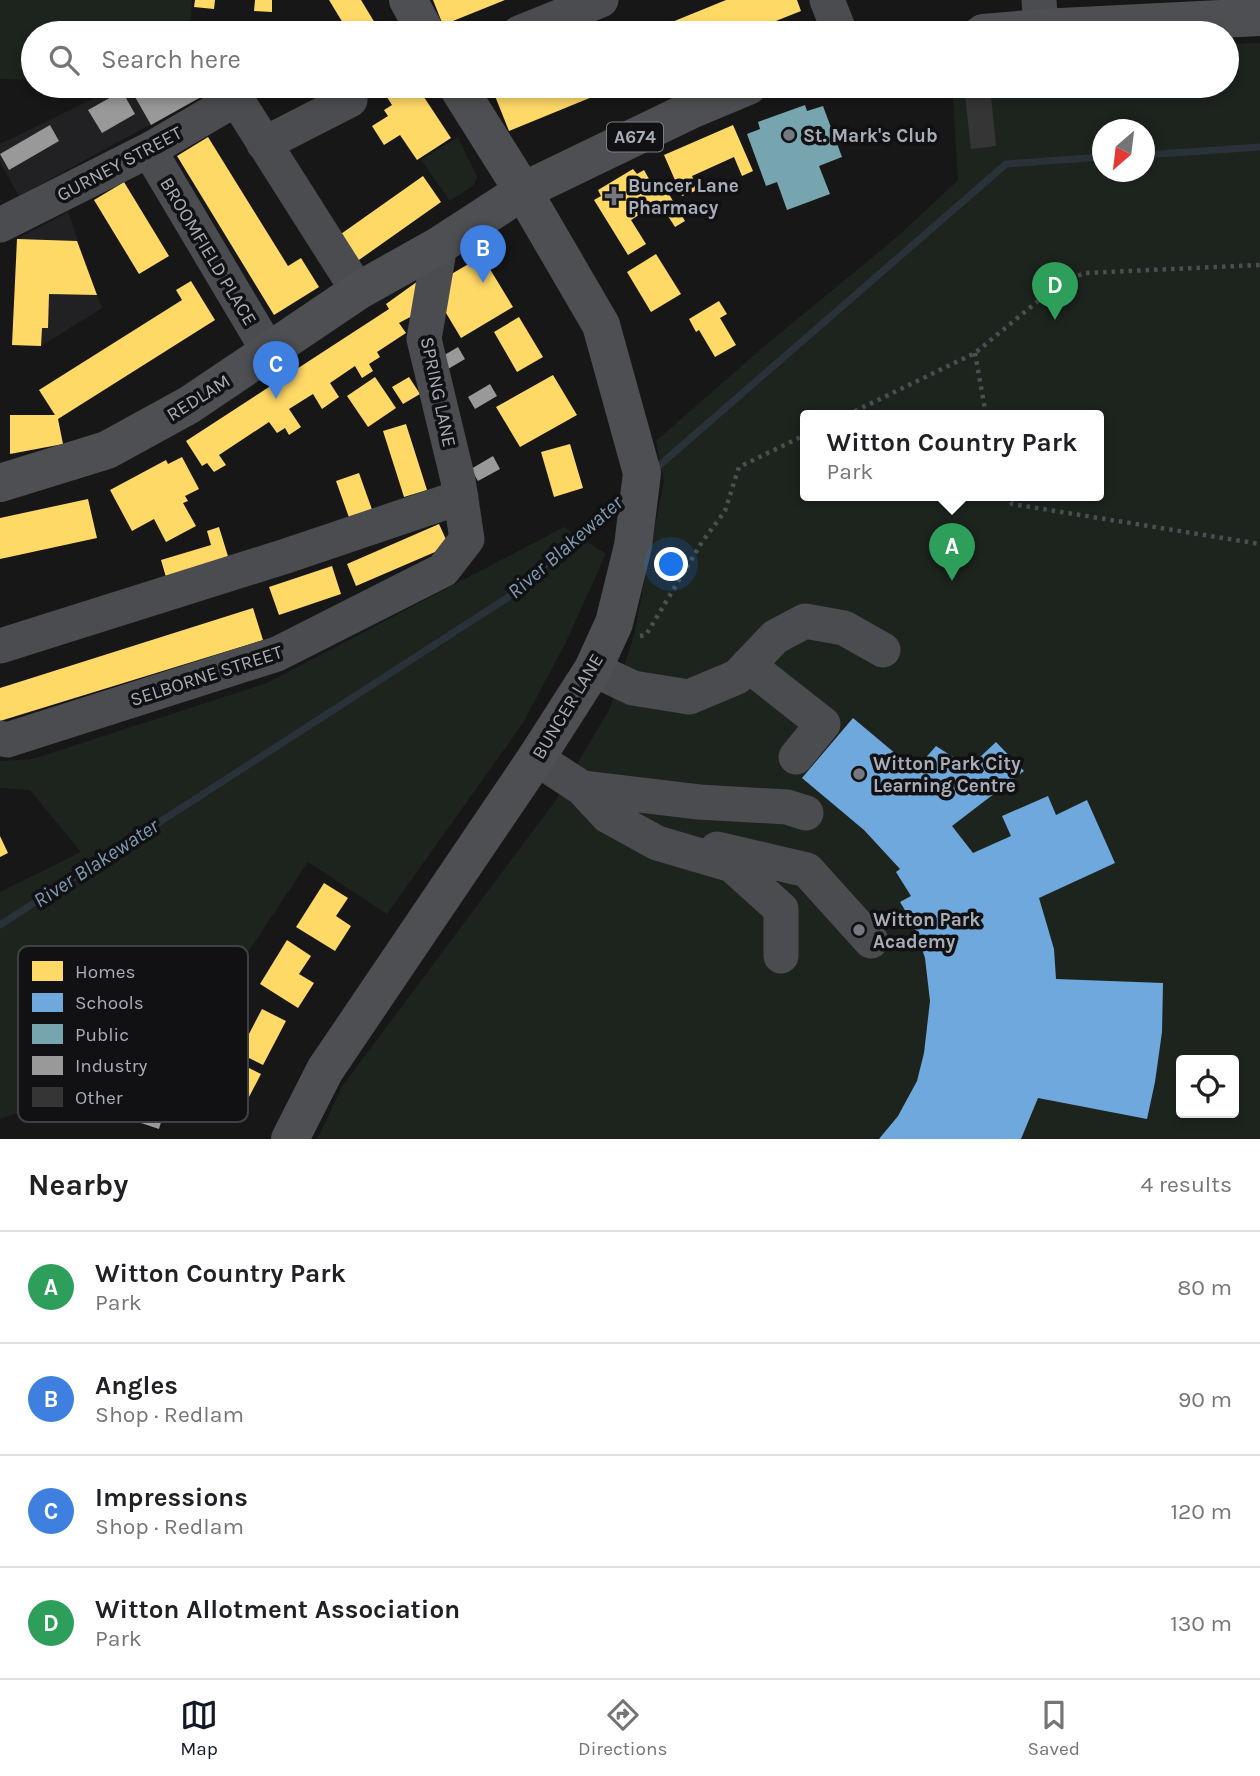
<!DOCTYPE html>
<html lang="en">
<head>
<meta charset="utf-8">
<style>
	body { margin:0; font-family:Karla,sans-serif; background:#f2f2f2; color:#202124 }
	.controls { position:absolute; right:21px; bottom:21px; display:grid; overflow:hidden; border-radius:7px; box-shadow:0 4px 10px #0003 }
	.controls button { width:63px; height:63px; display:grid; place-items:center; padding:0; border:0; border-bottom:2px solid #e0e0e0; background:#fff; color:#202124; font:35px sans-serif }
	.compass { position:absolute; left:1092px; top:119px; width:63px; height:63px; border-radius:50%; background:#fff; box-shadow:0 4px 10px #0003; rotate:208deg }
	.you { position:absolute; left:672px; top:565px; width:24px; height:24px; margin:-18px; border:5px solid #fff; border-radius:50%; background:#1a73e8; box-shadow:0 0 0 10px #1a73e833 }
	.badge { display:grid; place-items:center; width:46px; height:46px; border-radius:50%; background:#111827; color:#fff; font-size:23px; font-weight:700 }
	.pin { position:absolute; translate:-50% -58px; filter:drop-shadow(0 2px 4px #0008) }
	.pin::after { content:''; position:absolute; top:37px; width:24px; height:21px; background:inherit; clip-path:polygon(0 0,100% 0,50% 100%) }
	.popup { position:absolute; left:800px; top:410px; width:304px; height:91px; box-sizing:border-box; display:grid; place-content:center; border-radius:7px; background:#fff; filter:drop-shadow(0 2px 5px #0005); font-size:23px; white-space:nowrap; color:#757577 }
	.popup b { font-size:26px; color:#202124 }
	.popup::after { content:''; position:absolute; left:50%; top:100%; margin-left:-14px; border:14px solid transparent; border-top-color:#fff }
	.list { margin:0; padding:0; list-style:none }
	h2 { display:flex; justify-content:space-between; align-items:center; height:91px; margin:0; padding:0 28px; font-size:30px }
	h2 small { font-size:23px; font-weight:400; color:#757577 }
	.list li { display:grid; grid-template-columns:46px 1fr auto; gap:21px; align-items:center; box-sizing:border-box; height:112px; padding:0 28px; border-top:2px solid #e0e0e0 }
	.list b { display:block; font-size:26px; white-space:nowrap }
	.list p { margin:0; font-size:23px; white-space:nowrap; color:#757577 }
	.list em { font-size:23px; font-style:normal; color:#757577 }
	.icon { flex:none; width:38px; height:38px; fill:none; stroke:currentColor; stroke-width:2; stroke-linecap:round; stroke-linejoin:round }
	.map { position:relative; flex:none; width:1260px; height:1139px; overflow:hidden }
	.search { position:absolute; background:#fff; box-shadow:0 4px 10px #0003; left:21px; right:21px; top:21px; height:77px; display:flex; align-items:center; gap:18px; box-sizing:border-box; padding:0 24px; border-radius:38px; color:#757577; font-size:26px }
	.sheet { height:539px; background:#fff }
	nav { display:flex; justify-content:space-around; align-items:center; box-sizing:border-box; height:98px; border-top:2px solid #e0e0e0; background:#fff; font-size:19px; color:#757577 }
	nav a { display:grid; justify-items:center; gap:4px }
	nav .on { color:#111827 }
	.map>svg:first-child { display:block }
	.built { fill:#212123 }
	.green { fill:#1d241e; fill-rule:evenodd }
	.homes { fill:#ffd966 }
	.schools { fill:#6fa8dc }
	.public { fill:#76a5af }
	.industry { fill:#999 }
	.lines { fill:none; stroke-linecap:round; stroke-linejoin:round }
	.stream { stroke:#2a3239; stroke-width:7 }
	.building { fill:#353536 }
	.path { stroke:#4d4e52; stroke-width:4.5; stroke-dasharray:3.5 5; stroke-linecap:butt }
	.minor { stroke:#4b4c50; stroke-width:35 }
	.major { stroke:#4d4f52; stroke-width:38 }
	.poi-dot { fill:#757880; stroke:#111113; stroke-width:2.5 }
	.labels { text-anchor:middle; stroke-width:7; stroke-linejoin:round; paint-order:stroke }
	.shield { fill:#111113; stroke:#7b7e86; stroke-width:2 }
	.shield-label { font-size:18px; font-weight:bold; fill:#a8adb8 }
	.poi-label { font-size:19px; font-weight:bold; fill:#a8adb8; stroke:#111113; text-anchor:start }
	.street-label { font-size:19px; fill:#a8adb8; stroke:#111113 }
	.water-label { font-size:21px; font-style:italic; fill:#7f9bb3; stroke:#111113 }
	.key { fill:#111113; stroke:#3e4045; stroke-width:2 }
	.key-label { font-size:19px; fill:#a8adb8 }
</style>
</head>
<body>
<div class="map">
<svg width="1260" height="1139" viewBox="0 0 1260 1139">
	<rect width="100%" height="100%" fill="#171717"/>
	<!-- built -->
	<path class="built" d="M119,86H207L210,92L19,196L0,162V144Z
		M68,212L102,308L41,346L12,345L17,239Z"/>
	<!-- green -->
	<path class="green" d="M0,0H192L190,33H33V80L0,79Z
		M1260,43V1139H317L343,1085L556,800L610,708L634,636L664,481L656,441L767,344L897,237L958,180L952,86H1227V44ZM1102,130H1144V172H1102ZM805,415H1099V495H805ZM1181,1060H1234V1113H1181Z
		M458,137L477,177L474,185L450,201L421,160Z
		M564,527L606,554L565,644L523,723L387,914L308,862L152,1097L57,1088L33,1108L0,1119V892L81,852L30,790L0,788V761L33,759L267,683Z"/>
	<!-- homes -->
	<path class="homes" d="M195,0H215L214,9L194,7Z
		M255,0H272V12L254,11Z
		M329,0H361L381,33H349Z
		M433,0H505L443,25Z
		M726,0H797L801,11L746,33H645Z
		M380,86H412L415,90L418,88L451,138L417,160L400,135L384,145L372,126L388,116L384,110L392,105Z
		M491,86H619L509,131Z
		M733,125L753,171L742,176L734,157L692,176L698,190L682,196L664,155Z
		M208,137L288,266L301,258L319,287L274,315L177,156Z
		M633,169L637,174L644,170L653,186L661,181L685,221L675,227L659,202L631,220L646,244L628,255L594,200L601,196L598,190Z
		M423,176L441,202L349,267L331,241Z
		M124,182L169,256L139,274L94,200Z
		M17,239L77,241L97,295L49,294L48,328H42L41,346L12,345Z
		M656,254L681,294L651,312L627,272Z
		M482,256L513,307L461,338L437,298L438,282Z
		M425,276L414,315L399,323L406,333L377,352L380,357L369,364L373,371L362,378L355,366L330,383L339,397L322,409L313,394L289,409L301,427L289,435L285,428L277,433L269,422L219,455L226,465L214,472L207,463L202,466L186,441L389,309L386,304Z
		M191,281L215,320L58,419L63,444L10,454V415H55L39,390L182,300L176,290Z
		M719,301L727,314L720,318L736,345L715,357L699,330L696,332L689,319Z
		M519,317L543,357L517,372L494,332Z
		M553,375L577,415L520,447L496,407Z
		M375,377L396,408L368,427L347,396Z
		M409,377L420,394L403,404L392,387Z
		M406,424L427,490L404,497L383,431Z
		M570,444L583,488L554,497L541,452Z
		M182,457L199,489L185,496L188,501L183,503L196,526L166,542L154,519L132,531L110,490L166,460L168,464Z
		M359,473L374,515L351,523L336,481Z
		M88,499L97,538L0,559V518Z
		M439,524L449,546L356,586L347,564Z
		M219,527L231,566L168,584L161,560L211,545L207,531Z
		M332,566L341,594L279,615L269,587Z
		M253,608L263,640L0,721V688Z
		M0,836L8,853L0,857Z
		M324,883L348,898L336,916L351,926L335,951L296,927Z
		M287,940L311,956L299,974L314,983L298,1008L260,984Z
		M262,1009L286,1021L263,1065L239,1053Z
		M237,1062L261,1074L238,1118L198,1098L205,1085L221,1093Z"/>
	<!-- schools -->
	<path class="schools" d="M853,718L915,770L936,746L964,764L979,758L996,742L1024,771L952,826L973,853L1011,836L1002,816L1048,796L1056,815L1087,800L1115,863L1039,898L1054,949L1056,979L1163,983L1162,1032L1155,1082L1147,1119L1038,1098L1021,1139H879L898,1116L917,1081L924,1053L930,1001L925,958L914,925L900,902L911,896L896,872L900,869L864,830L802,778Z"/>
	<!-- public -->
	<path class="public" d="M805,105L807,111L823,106L842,157L819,166L830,194L787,210L777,182L766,186L747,134L760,129L758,122Z"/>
	<!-- industry -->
	<path class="industry" d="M134,86H207L210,92L151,125L130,88Z
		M122,91L135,114L102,133L88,110Z
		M50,125L59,141L9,170L0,154Z
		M458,347L465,359L443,372L436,360Z
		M490,384L497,396L475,409L468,397Z
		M493,456L500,469L478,481L471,469Z
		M137,1104L164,1112L159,1129L132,1120Z"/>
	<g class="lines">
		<!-- stream -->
		<path class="stream" d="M1144,155L1260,147
			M654,470L1006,164L1102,157
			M0,925L507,598L624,496"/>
	</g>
	<!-- building -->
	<path class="building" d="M964,86H990L996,146L971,149Z"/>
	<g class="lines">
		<!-- path -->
		<path class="path" d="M975,353L986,415
			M847,415L975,353L1061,282L1085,273L1260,265
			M1006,495L1012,504L1260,544
			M640,636L646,635L702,542L725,511L739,467L805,435"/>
		<!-- minor -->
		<path class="minor" d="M827,0L840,33
			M1039,0L1041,28
			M519,33L601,0
			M228,86L358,291
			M264,144L350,100
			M149,150L269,352
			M0,225L149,150L236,99
			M0,646L286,556L461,497
			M748,665L823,724L796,757
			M593,669L633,688L689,697L737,677L775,637L805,621L844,628L883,650
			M0,738L7,740L277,654L443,570L467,539L458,480L424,339L440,245
			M536,758L582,788L608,816L657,843L732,865L781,909V956
			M582,788L699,802L787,807L806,813
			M717,849L807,870L871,941"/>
		<!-- major -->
		<path class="major" d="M408,0L426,33
			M983,33L1041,28L1260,17
			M0,483L107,450L189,405L358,291L440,245L523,191L693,109L748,86
			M290,1139L325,1070L536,758L593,669L614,623L633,546L642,473L601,325L523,191L457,86"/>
	</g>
	<!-- markers -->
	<g class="poi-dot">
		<circle cx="789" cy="135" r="7"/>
		<path d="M610.5 185.5h7v7h7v7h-7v7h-7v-7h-7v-7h7z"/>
		<circle cx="859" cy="774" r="7"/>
		<circle cx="859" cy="930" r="7"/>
	</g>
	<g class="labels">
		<!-- shield labels -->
		<rect class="shield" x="607" y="122.5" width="56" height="29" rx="5"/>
		<g class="shield-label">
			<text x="635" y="143">A674</text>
		</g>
		<!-- poi labels -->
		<g class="poi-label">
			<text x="803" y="142">St. Mark's Club</text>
			<text x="628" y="192">Buncer Lane<tspan x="628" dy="22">Pharmacy</tspan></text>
			<text x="873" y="770">Witton Park City<tspan x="873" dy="22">Learning Centre</tspan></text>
			<text x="873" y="926">Witton Park<tspan x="873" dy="22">Academy</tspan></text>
		</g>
		<!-- street labels -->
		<g class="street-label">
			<text transform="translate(119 163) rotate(-28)" y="7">GURNEY STREET</text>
			<text transform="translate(209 251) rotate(59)" y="7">BROOMFIELD PLACE</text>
			<text transform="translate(439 392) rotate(78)" y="7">SPRING LANE</text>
			<text transform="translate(198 397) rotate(-32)" y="7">REDLAM</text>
			<text transform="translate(206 675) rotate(-18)" y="7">SELBORNE STREET</text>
			<text transform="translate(567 706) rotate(-59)" y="7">BUNCER LANE</text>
		</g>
		<!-- water labels -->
		<g class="water-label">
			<text transform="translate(565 547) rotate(-41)" y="7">River Blakewater</text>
			<text transform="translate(96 863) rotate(-33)" y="7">River Blakewater</text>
		</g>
	</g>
	<!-- legend -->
	<rect x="18" y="946" width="230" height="176" rx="10" class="key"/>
	<rect x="32" y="961" width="31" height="20" fill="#ffd966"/>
	<rect x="32" y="993" width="31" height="19" fill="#6fa8dc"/>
	<rect x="32" y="1024" width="31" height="20" fill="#76a5af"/>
	<rect x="32" y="1056" width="31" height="19" fill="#999"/>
	<rect x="32" y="1087" width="31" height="20" fill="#353536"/>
	<g class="key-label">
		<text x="75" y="978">Homes</text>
		<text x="75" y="1009">Schools</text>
		<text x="75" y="1041">Public</text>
		<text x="75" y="1072">Industry</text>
		<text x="75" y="1104">Other</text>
	</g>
</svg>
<div class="controls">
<button><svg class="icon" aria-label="locate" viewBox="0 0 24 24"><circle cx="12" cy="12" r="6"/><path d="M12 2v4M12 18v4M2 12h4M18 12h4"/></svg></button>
</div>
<svg class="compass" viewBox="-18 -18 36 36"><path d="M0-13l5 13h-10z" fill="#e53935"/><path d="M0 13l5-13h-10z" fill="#757577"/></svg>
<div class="you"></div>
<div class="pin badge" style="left:952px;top:581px;background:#2e9e5b">A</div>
<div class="popup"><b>Witton Country Park</b>Park</div>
<div class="pin badge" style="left:483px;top:283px;background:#3f7fe0">B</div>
<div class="pin badge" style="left:276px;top:399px;background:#3f7fe0">C</div>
<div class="pin badge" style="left:1055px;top:320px;background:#2e9e5b">D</div>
<div class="search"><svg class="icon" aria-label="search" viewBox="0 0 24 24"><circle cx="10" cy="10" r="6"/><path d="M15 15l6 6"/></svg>Search here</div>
</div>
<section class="sheet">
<h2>Nearby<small>4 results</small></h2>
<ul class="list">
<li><span class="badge" style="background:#2e9e5b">A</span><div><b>Witton Country Park</b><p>Park</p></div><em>80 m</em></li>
<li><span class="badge" style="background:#3f7fe0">B</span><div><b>Angles</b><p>Shop · Redlam</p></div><em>90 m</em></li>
<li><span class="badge" style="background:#3f7fe0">C</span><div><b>Impressions</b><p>Shop · Redlam</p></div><em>120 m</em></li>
<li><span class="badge" style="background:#2e9e5b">D</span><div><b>Witton Allotment Association</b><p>Park</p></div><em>130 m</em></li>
</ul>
</section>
<nav>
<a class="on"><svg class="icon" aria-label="map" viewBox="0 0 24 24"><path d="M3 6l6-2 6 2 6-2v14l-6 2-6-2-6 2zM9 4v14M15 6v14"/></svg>Map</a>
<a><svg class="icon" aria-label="directions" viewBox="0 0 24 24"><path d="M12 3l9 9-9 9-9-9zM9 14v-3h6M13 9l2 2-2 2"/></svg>Directions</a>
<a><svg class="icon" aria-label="saved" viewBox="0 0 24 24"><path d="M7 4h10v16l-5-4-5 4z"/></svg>Saved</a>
</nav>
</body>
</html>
